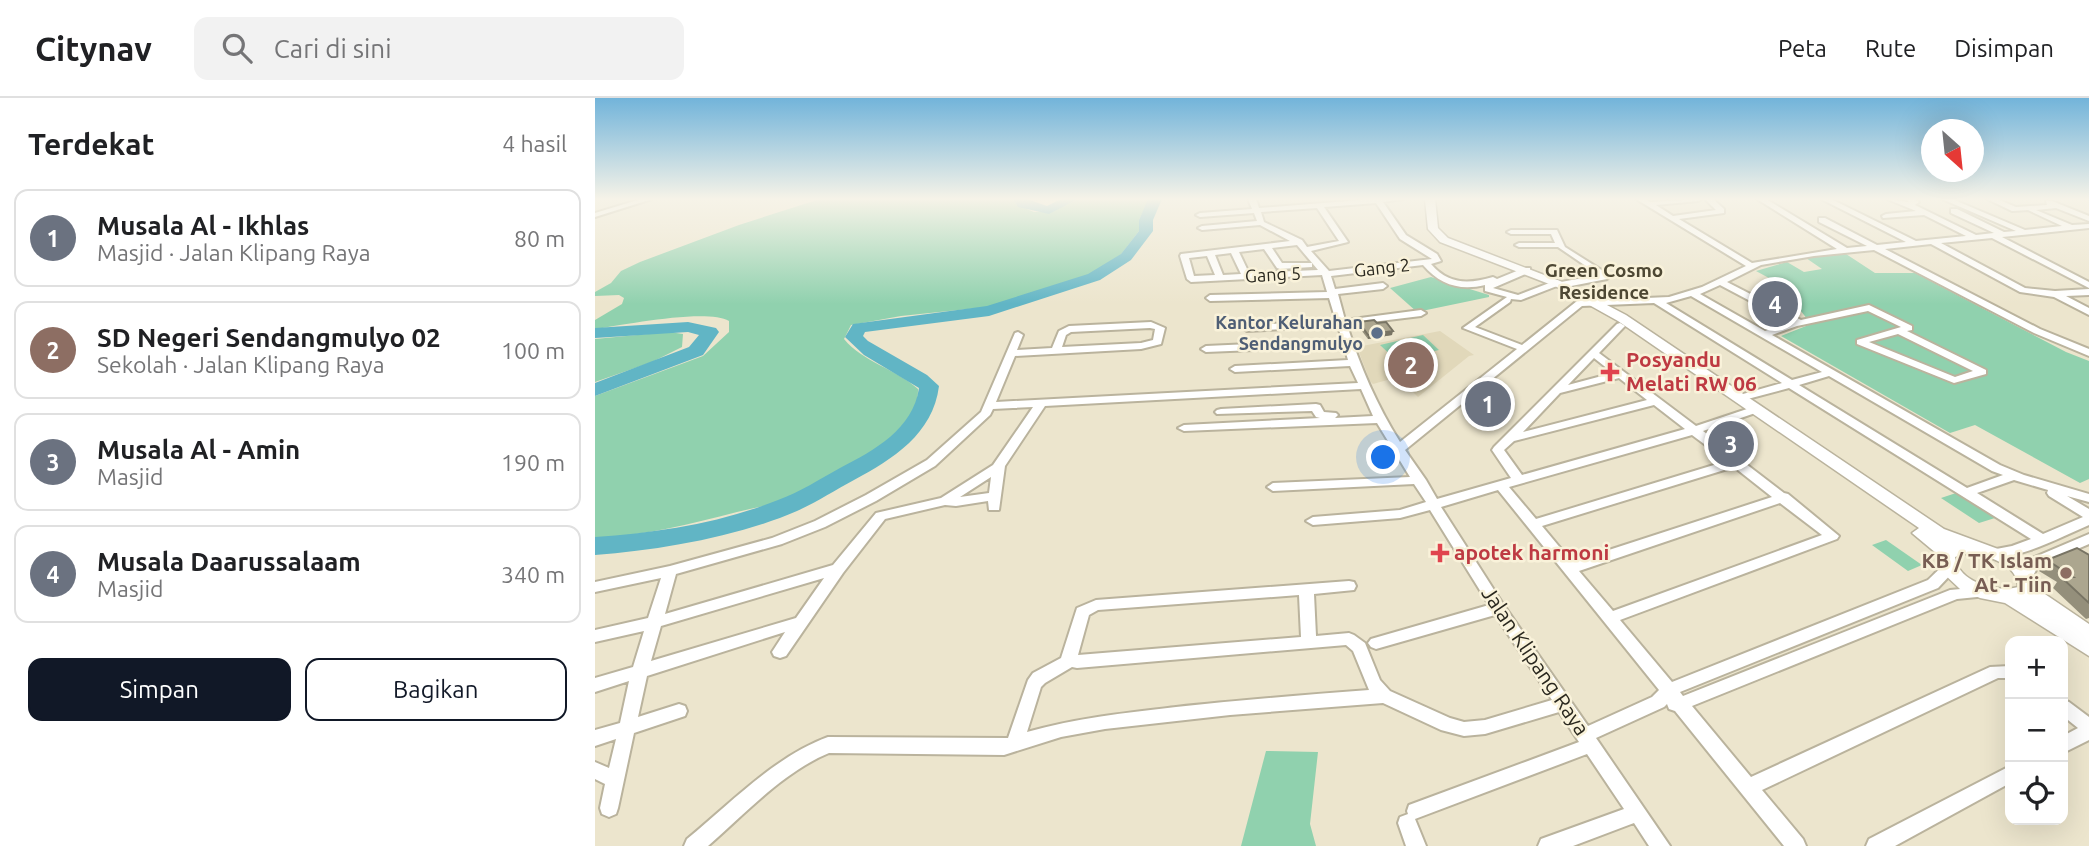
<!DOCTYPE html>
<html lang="id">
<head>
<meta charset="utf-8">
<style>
	body { margin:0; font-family:Ubuntu,sans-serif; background:#f2f2f2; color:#202124 }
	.controls { position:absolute; right:21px; bottom:21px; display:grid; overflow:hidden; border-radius:14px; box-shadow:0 7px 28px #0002 }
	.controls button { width:63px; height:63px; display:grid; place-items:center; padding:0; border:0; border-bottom:2px solid #e0e0e0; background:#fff; color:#202124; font:35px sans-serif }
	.compass { position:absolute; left:1326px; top:21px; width:63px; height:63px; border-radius:50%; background:#fff; box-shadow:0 7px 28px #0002; rotate:153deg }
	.you { position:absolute; left:789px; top:360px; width:24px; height:24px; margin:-18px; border:5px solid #fff; border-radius:50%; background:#1a73e8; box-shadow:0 0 0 10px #1a73e833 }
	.badge { display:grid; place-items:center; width:46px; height:46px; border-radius:50%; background:#111827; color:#fff; font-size:23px; font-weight:700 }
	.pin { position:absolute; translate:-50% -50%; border:4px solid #fff; box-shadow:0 2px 7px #0006 }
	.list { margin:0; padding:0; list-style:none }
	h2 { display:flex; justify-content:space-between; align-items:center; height:91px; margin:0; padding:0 28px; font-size:30px }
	h2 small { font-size:23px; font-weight:400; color:#757577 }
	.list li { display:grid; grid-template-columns:46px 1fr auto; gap:21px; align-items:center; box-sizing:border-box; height:98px; margin:0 14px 14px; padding:0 14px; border:2px solid #e0e0e0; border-radius:14px }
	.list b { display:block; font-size:26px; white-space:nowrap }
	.list p { margin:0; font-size:23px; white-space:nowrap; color:#757577 }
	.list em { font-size:23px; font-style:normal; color:#757577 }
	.actions { display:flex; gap:14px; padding:21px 28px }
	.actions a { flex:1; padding:16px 0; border:2px solid #111827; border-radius:14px; text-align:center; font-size:24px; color:#111827 }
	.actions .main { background:#111827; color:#fff }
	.icon { flex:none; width:38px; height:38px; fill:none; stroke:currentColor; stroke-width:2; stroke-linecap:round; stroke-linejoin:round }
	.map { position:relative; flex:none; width:1494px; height:748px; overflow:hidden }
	header { display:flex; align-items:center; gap:42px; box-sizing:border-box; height:98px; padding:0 35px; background:#fff; border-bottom:2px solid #e0e0e0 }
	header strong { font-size:33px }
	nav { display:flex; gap:38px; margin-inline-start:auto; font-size:24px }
	.search { width:490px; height:63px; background:#f2f2f2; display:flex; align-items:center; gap:18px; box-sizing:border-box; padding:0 24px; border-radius:14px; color:#757577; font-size:26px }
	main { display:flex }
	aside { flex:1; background:#fff }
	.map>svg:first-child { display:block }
	.built { fill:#e1d8ba }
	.green { fill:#90d1ae }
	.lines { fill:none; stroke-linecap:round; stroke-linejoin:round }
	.river { fill:#61b5c5; fill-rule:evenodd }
	.minor-casing { stroke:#bab39d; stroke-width:4 }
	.major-casing { stroke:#bab39d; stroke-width:3 }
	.minor { fill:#fff; fill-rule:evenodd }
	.major { fill:#fff; fill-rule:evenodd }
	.wall { fill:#948f7b }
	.shaded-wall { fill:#787464 }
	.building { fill:#aca68f; stroke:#787464; stroke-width:2 }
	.service-dot { fill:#5c6f8a; stroke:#f9f2da; stroke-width:2.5 }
	.health-dot { fill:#e0444e; stroke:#f9f2da; stroke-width:2.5 }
	.education-dot { fill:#8d6e63; stroke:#f9f2da; stroke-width:2.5 }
	.labels { text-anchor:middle; stroke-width:5; stroke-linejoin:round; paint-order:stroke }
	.far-street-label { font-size:18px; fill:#2a281f; stroke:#f9f2da }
	.far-service-label { font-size:18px; font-weight:bold; fill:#4e5e75; stroke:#f9f2da; text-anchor:end }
	.far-neighbourhood-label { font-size:19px; font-weight:bold; fill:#4e4834; stroke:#f9f2da }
	.health-label { font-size:21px; font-weight:bold; fill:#be3a42; stroke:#f9f2da; text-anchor:start }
	.education-label { font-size:21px; font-weight:bold; fill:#785e54; stroke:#f9f2da; text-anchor:end }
	.street-label { font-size:21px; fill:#2a281f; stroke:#f9f2da }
</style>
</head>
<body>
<header>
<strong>Citynav</strong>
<div class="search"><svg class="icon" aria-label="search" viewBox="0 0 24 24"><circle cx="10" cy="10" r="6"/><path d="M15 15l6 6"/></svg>Cari di sini</div>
<nav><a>Peta</a><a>Rute</a><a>Disimpan</a></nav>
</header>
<main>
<aside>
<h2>Terdekat<small>4 hasil</small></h2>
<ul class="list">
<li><span class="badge" style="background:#6b7280">1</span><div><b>Musala Al - Ikhlas</b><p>Masjid · Jalan Klipang Raya</p></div><em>80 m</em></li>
<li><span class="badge" style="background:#8d6e63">2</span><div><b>SD Negeri Sendangmulyo 02</b><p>Sekolah · Jalan Klipang Raya</p></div><em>100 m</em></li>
<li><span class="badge" style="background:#6b7280">3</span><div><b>Musala Al - Amin</b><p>Masjid</p></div><em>190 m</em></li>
<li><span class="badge" style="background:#6b7280">4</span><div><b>Musala Daarussalaam</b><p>Masjid</p></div><em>340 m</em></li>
</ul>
<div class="actions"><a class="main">Simpan</a><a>Bagikan</a></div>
</aside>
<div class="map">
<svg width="1494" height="748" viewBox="0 0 1494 748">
	<rect width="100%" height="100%" fill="#ece5cd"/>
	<!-- built -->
	<path class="built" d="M845,233L879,257L874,258L823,299L803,279L778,286L775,283L762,249Z"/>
	<!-- green -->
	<path class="green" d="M225,101H418L422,107L439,114H455L484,101H554L544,122V133L524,159L494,177L392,209L306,218L256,227L249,241C268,264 301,271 323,291C325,339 227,386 189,402C174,408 157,410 142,414C96,426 48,438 0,440V298L108,258L134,234V223C112,210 28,227 0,231V222L27,206L29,200L24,197L0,198V194L16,185L26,173L45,164L144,127Z
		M1251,156L1280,175H1320L1471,254L1494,263V381L1485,385L1380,327L1355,335L1186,238L1216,226L1185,186L1161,173L1192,164L1209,174L1227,171L1211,160Z
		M836,179L894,197V199L822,214L795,190Z
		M74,234L88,236L87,249L57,264L0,284V241Z
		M828,237L844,252L801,262L785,247Z
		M1361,395L1400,420L1384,425L1346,400Z
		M1291,442L1327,467L1313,473L1277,447Z
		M671,653L723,654L715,726L721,748H646Z"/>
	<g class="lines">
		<!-- river -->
		<path class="river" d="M418,101H432L452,108L466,101H483L454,116L423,109Z
			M553,101H567L558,122V133L536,162L505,182L394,218L270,234L268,238L273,243L332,277L344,288C338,336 298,361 259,382C240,392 222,404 202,413C142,439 65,452 0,457V439C61,435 126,425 183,402C205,394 225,381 245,370C280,352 318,331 324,290L269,257L250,239L258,226L392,208L493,176L526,156L544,133V122Z
			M93,224L121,230L124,234L108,257L0,298V285L94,249L104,237L93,234L0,240V230Z"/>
		<!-- minor casing -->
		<g class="minor-casing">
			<path id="minor" d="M46,101H57L0,119V115Z
				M653,101H661L664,110L778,101H808L788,104L811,137L842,156L846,163L836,166C854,187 874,186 898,179L902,181L929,170H935V174L898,190L923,197L962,182L966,184L1004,177L963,149H924L920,147L924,145H960L956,136H916L912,134L916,132H962L970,149L1016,178L1012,181L966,190L962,188L926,202L916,201L915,204L880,229L927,247L982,203L1074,199L1107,189L1151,168L1041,101H1050L1055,104L1107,101L1103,103L1061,107L1078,118L1121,112L1110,101H1118L1129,111V115L1084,121L1157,165L1242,151L1162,101H1171L1252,150L1272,148L1224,124V120H1230L1282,147L1311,144L1226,101H1236L1321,143L1371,138L1329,117L1288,120L1287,118L1291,116L1321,113L1292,101L1314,104L1310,101H1319L1324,104L1320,107L1381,137L1399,135L1356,115V111H1362L1409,134L1421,133L1347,101H1357L1430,132L1467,128L1433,112L1417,113L1392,101H1402L1421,109L1452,107L1451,103H1457L1494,118V123L1461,110L1441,112L1477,127L1494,126V130L1407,139L1494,184V190L1397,140L1346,145L1430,190L1460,193L1494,191V197L1471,198L1494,210V217L1459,199L1425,194L1336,146L1290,151L1445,231L1494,251V258L1439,235L1279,152L1219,158L1166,167L1132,184L1206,222L1274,207L1317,228V232L1312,233L1391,272V276L1359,285L1262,246V242L1306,229L1273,213L1202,228L1177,237L1405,367L1429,377L1494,396V404L1472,398L1494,411V427C1470,437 1420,464 1396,458L1394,455L1396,452L1417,448L1436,441L1194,290L1145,303L1141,302L1140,300L1141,298L1187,285L1059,205L987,208L810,352L831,382L842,401L916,380L897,352L899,349L1022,226L1025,225L1030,228L1028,230L1004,255L1101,328L1158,309H1166L1168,311L1166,313L1108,333L1189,395L1193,396L1244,438L1242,441L1025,522L1077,584L1333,482C1341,475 1348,464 1359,467L1361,471L1343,490L1085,594L1088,598L1355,492L1387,489L1392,490L1394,494L1392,498L1362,501L1097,608L1156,679L1395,569L1415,568V580H1403L1167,692L1208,741L1211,748H1189L1080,613L1074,611L1072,606L1069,609L1001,640L1075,748H1054L1039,725L978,748H943L946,741L1029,711L992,656L820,721L831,748H811L803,725L805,719L813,716L812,713L814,707L984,644L964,614L890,636L869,638L846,632L788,605L635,617L510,631L466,639L409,657L234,655C188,674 150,716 113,748H89L92,741C136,705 179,659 233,639L413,640L433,582L438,575L466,560L482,510L501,502L754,483L759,484L761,488L759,492L719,496L721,538L754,535L759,537L770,545L785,582L795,593L855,620L869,624L890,622L957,602L900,517L781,551L776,549L773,545L776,541L894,507L835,412L805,420L718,427L711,423L718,419L805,412L831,404L819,386L678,393L672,389L678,385L815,379L782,325L589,333L583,330L589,327L725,320L721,319L717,313L622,316L620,314L622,312L626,311L721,306L725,307L729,314L741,315L743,317L740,320L778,318L766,291L450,308L410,368L404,412H394L393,403L361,408L350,407L290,421L248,475L191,558L185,560L179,558L177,554L190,534L52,578L43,619L84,606L90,608L92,613L90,618L39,635L23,710L21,716L14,719L7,716L5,710L10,686L0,681V664L14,670L21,641L0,648V632L25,625L34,583L0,594V580L38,569L49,533L0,544V532L53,520L66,480L0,494V484L75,468L177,440L220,423L271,397L332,362L386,314L420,235L423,234L428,237L422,252L457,250L464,233L474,228L556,224L570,230L566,246L546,251L420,258L401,304L763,285L755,268L640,274L635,271L640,268L753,262L749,248L611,254L606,251L611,248L747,242L743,228L652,233L647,230L652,227L741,223L734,200L615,203L611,200L615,197L732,194L727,177L596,184L592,181L585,158L586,156L695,143L665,127L607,132L603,130L607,128L662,123L659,115L605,119L601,117L605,115L657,111ZM781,105L805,141L837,161L734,173L716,153L753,144L729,109ZM722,110L744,143L712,149L707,142L669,124L666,114ZM702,147L723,172L654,175L644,154L669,151L682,170L685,171L717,169V165H687L677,150ZM636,155L646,176L628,177L620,157ZM612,158L620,177L599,178L594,160ZM828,167C845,187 865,193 890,187V193L912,199L868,230L922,251L805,344C781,306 765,268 752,227L826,218L831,215L826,212L750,222L743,196L788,191L792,188L788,185L740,191L736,178ZM1125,187L1195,224L1170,233L1105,196ZM1096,198L1227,274L1197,282L1071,205ZM555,230L560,231L558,242L546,245L467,249L471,237L476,234ZM1303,236L1378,273L1360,279L1274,244ZM999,260L1018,275L973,287ZM1234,278L1397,373L1408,377L1372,390L1204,287ZM1024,280L1052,302L928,334L965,295ZM1059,307L1090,331L927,377L909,352L919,343ZM438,309L398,367L346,400L281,415L238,467L70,516L81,476L187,446L230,429L281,403L340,368L395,317L398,311ZM1097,337L1132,363L941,421L914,389ZM1139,369L1177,399L977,464L947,428ZM396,379L394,395L365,399ZM1419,382L1453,392L1452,395L1454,398L1488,419L1448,436L1382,395ZM903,392L1064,592L1057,599L993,628L908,506L846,409ZM1185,405L1227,437L1018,513L984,473ZM229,480L201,520L56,563L66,528ZM704,497L706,539L483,557L494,517L503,512ZM751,547L758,553L774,592C709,597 645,602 581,609C530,615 481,620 432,634L446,589L450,585L477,569L482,570Z
				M1494,436V446L1443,468L1436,482H1426L1424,478L1433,462Z
				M1468,602L1474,604L1494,619V642L1468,655V638L1483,630L1468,618Z
				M1415,668V685L1300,748H1271L1274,741Z"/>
		</g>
		<!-- major casing -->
		<g class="major-casing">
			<path id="major" d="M830,101H840L843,130L853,140L970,185L1031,217L1349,431L1422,458L1432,467L1441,482V490L1494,526V558L1410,505L1385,500L1365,491L1348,475L1341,455L1317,435L1324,430L1023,223L962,189L845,144L833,131ZM1373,455C1392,457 1423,466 1423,489C1401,495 1363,484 1360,459Z"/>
		</g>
		<!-- minor -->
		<use href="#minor" class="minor"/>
		<!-- major -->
		<use href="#major" class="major"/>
	</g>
	<!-- wall -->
	<path class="wall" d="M764,224L782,225L797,237L773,241L763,228Z
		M1128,333L1155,351L1141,355L1125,343Z
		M1494,457V520L1491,521L1458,490L1462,484L1444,473L1452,462Z"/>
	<!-- shaded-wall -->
	<path class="shaded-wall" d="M798,233L797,237L773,241V237Z
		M1158,341L1155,351L1141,355L1145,345Z"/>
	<!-- building -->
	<path class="building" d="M779,222L782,225L791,224L798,233L773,237L764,224Z
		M1143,330L1158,341L1145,345L1128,333Z
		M1482,450L1494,457V505L1466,479H1478L1452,462Z"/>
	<!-- sky -->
	<linearGradient id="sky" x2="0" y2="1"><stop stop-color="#72b4da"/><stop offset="0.49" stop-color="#f6f3e8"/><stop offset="1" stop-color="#f6f3e8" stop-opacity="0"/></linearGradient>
	<rect width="1494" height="206" fill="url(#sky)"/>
	<!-- markers -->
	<circle class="service-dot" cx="782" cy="235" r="7"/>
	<g class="health-dot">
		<path d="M1011.5 263.5h7v7h7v7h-7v7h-7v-7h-7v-7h7z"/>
		<path d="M841.5 444.5h7v7h7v7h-7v7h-7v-7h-7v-7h7z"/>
	</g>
	<circle class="education-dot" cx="1471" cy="475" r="7"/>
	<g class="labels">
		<!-- far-street labels -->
		<g class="far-street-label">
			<text transform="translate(787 170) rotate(-6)" y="6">Gang 2</text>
			<text transform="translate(678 177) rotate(-3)" y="6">Gang 5</text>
		</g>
		<!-- far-service labels -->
		<g class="far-service-label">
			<text x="768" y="231">Kantor Kelurahan<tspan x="768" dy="21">Sendangmulyo</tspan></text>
		</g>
		<!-- far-neighbourhood labels -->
		<g class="far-neighbourhood-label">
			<text x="1009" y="179">Green Cosmo<tspan x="1009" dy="22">Residence</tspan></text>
		</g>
		<!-- health labels -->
		<g class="health-label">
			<text x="1031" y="269">Posyandu<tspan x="1031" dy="24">Melati RW 06</tspan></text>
			<text x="859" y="462">apotek harmoni</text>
		</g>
		<!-- education labels -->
		<g class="education-label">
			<text x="1457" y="470">KB / TK Islam<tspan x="1457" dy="24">At - Tiin</tspan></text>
		</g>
		<!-- street labels -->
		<g class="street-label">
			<text transform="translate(940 563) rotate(56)" y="7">Jalan Klipang Raya</text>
		</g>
	</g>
</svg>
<div class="controls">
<button>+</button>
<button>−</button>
<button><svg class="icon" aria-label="locate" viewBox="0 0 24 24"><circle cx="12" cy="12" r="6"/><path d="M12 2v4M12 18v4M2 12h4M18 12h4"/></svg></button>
</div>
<svg class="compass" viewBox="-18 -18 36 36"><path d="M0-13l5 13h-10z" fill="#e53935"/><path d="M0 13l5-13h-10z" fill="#757577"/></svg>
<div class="you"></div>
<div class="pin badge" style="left:893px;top:306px;background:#6b7280">1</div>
<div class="pin badge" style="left:816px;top:267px;background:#8d6e63">2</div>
<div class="pin badge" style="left:1136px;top:346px;background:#6b7280">3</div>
<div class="pin badge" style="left:1180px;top:206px;background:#6b7280">4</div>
</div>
</main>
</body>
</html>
